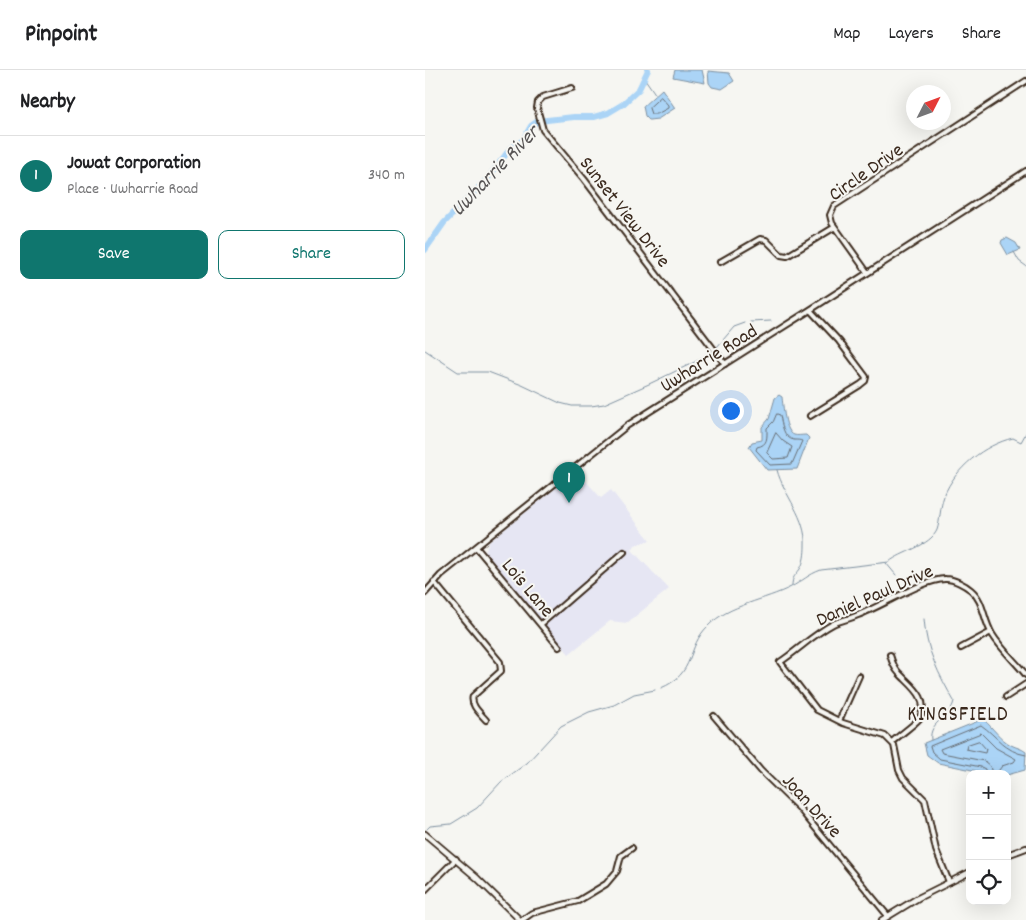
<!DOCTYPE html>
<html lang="en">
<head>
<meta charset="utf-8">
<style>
	body { margin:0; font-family:Dekko,sans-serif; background:#f6f6f6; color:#202124 }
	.controls { position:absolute; right:15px; bottom:15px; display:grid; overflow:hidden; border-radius:10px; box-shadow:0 5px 20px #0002 }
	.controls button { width:45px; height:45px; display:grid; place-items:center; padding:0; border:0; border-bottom:1px solid #e0e0e0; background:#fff; color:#202124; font:25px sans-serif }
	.compass { position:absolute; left:481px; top:15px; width:45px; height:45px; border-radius:50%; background:#fff; box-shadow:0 5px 20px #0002; rotate:48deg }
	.you { position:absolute; left:305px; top:340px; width:18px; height:18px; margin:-12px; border:4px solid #fff; border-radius:50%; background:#1a73e8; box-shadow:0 0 0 8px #1a73e833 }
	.badge { display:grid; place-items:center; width:32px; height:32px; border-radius:50%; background:#0f766e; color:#fff; font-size:16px; font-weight:700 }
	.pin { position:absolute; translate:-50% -41px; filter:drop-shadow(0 1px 2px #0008) }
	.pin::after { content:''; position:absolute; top:26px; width:18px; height:15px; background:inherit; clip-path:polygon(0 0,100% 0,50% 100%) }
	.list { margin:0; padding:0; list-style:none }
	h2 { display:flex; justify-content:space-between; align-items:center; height:65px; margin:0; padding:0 20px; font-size:21px }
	h2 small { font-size:16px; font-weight:400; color:#757577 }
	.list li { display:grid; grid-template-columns:32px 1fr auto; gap:15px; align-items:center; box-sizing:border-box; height:80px; padding:0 20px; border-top:1px solid #e0e0e0 }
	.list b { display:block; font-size:19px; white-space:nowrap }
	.list p { margin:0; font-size:16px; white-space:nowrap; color:#757577 }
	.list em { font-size:16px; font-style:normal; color:#757577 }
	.actions { display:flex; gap:10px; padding:15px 20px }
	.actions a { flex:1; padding:11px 0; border:1px solid #0f766e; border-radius:10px; text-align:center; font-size:18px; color:#0f766e }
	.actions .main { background:#0f766e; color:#fff }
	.icon { flex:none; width:28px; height:28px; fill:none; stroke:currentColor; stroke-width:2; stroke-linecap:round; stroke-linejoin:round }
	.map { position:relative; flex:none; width:601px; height:850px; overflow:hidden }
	header { display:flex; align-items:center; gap:30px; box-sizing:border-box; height:70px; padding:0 25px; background:#fff; border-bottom:1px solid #e0e0e0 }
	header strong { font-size:24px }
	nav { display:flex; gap:28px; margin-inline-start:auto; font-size:18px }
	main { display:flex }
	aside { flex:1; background:#fff }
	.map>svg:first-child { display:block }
	.built { fill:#e6e6f3 }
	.water { fill:#abd4f6; stroke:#7e90a0 }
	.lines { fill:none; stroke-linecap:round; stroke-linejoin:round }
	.shore { stroke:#686e74; stroke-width:1 }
	.stream { stroke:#7e90a0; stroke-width:1 }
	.river { stroke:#abd4f6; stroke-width:6 }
	.minor-casing { stroke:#3b2a1e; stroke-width:8 }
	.tertiary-casing { stroke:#3b2a1e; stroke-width:8 }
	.minor { stroke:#f6f6f2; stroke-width:4 }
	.tertiary { stroke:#f6f6f2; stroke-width:4.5 }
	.labels { text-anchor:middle; stroke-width:4; stroke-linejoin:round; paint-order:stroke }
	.street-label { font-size:20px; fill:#3b2a1e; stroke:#f6f6f2 }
	.water-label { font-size:21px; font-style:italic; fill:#575454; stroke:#f6f6f2 }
	.neighbourhood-label { font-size:21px; letter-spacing:1px; fill:#3b2a1e; stroke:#f6f6f2 }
</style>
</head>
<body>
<header>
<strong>Pinpoint</strong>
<nav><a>Map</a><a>Layers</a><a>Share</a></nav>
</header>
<main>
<aside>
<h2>Nearby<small></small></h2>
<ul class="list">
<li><span class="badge">1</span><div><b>Jowat Corporation</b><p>Place · Uwharrie Road</p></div><em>340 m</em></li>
</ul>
<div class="actions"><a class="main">Save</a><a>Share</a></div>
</aside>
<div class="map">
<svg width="601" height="850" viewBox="0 0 601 850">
	<rect width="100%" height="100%" fill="#f6f6f2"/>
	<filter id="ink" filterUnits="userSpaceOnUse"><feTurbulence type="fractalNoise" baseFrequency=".02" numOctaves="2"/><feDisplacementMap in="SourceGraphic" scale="10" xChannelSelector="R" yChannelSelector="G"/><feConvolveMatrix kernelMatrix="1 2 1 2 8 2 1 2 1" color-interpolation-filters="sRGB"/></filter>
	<g filter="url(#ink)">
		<!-- built -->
		<path class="built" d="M152,401L176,428L186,420L225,470L210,475L207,480L244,519L202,553L185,551L144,584L60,483L64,472Z"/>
		<!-- water -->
		<path class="water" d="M250,0H277L280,13L248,7Z
			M283,1L304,3L309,11L297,19L287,17L284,13Z
			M237,19L250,38L233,49L224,50L220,46L218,36Z
			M582,168L591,173L595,180L583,185L576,173L577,170Z
			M354,325L357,327C358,335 360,362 369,365C372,366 377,365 381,365L384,368L372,399L342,400L324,377L327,372L337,370V357L344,349L350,328Z
			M556,650H559C568,658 575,669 586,675C592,678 596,678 601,682L600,700L582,705V704H567L513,693L502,685L499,673Z"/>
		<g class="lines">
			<!-- shore -->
			<path class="shore" d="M236,27L243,35V38L232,44H226L224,38Z
				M352,344L355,345C357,354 358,368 369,370C372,370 375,370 377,371L367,394L345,395L331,380L332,377C343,375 342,368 342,358L348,352Z
				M351,363L358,371L367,377L363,388L348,389L342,383Z
				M554,671L561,679L560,683L541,679L542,675Z
				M560,704V699L556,697L515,689L507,682L505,676L556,655C572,666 580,682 601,685
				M567,704L565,696L559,691L517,683L515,679L556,663L571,678L591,689L589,692L577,696L571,704"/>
			<!-- stream -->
			<path class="stream" d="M220,9L231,25
				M589,182L594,191L601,196
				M326,252L346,251
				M292,277L309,257L320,253
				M0,280L33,302H63L97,315L135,333L147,336H166L179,334L224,314L276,289L285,281
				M352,400C359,426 382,448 380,476C380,483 379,493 375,499C370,506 367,507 367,516
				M461,493L471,505
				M499,549C501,580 514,605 529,631C526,648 503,651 506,670
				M236,618C271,604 261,577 283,556C303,535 341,530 366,517C376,512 384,504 396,500L464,492C476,482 505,476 512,460C515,452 515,437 519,426C530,398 559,375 588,368L596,372L601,363
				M2,759L5,756L26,754L52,738L76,712L102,693L136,656L164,642L189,635L209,624L230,620"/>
			<!-- river -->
			<path class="river" d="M0,180L19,153L62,109L85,79L98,70L106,56L113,51L149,47H169L183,43L198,34L214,19L223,0"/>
			<!-- minor casing -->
			<g class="minor-casing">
				<path id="minor" d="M147,18L118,27L113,32L112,38L118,60L159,109L300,294
					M295,192L335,169L341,170L356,185L362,186L410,157
					M442,202L407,153L405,145L409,136L601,11
					M385,346L435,315L440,311L441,307L414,271L385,240
					M51,477L134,577
					M9,512L75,592L76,601L48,626C45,635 55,643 61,650
					M0,523L16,505L203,355L385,240L601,101
					M116,554L199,482
					M536,578L566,562
					M465,585C467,592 469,598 474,603C486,616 506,628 494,649C489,655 473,666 467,672
					M581,627L601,614
					M289,646L336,701L374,738L463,846
					M414,651L434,606
					M524,812L511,780L500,730L478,708L474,700L469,675L460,666L418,653L392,640L355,592C373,580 389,564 408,554C416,550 425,549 433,545C455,537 501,508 521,509C529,509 540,515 546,520C559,531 558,549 567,564C576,579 590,591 601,605
					M0,820L31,789
					M97,850L107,843L153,831L181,814L192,801L196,786L207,778"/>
			</g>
			<!-- tertiary casing -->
			<g class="tertiary-casing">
				<path id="tertiary" d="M0,764L52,808L95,850
					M582,785L601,778
					M457,850L493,828L545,802"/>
			</g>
			<!-- minor -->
			<use href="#minor" class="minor"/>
			<!-- tertiary -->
			<use href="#tertiary" class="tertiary"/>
		</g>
	</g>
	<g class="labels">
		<!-- street labels -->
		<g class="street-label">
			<text transform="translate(440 101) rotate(-35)" y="7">Circle Drive</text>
			<text transform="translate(201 141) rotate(52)" y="7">Sunset View Drive</text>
			<text transform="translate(283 287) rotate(-32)" y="7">Uwharrie Road</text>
			<text transform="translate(104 517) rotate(50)" y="7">Lois Lane</text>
			<text transform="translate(449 524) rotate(-24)" y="7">Daniel Paul Drive</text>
			<text transform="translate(388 735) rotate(48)" y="7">Joan Drive</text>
		</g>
		<!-- water labels -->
		<g class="water-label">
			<text transform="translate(69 100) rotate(-46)" y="7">Uwharrie River</text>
		</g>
		<!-- neighbourhood labels -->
		<g class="neighbourhood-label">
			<text x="533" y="650">KINGSFIELD</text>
		</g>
	</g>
</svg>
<div class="controls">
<button>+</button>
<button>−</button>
<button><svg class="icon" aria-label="locate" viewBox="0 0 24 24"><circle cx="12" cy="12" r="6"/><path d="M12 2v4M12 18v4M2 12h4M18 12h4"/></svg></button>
</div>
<svg class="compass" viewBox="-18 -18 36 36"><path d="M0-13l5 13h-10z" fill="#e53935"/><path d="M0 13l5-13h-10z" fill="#757577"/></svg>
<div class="you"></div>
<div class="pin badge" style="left:144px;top:433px">1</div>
</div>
</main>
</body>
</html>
